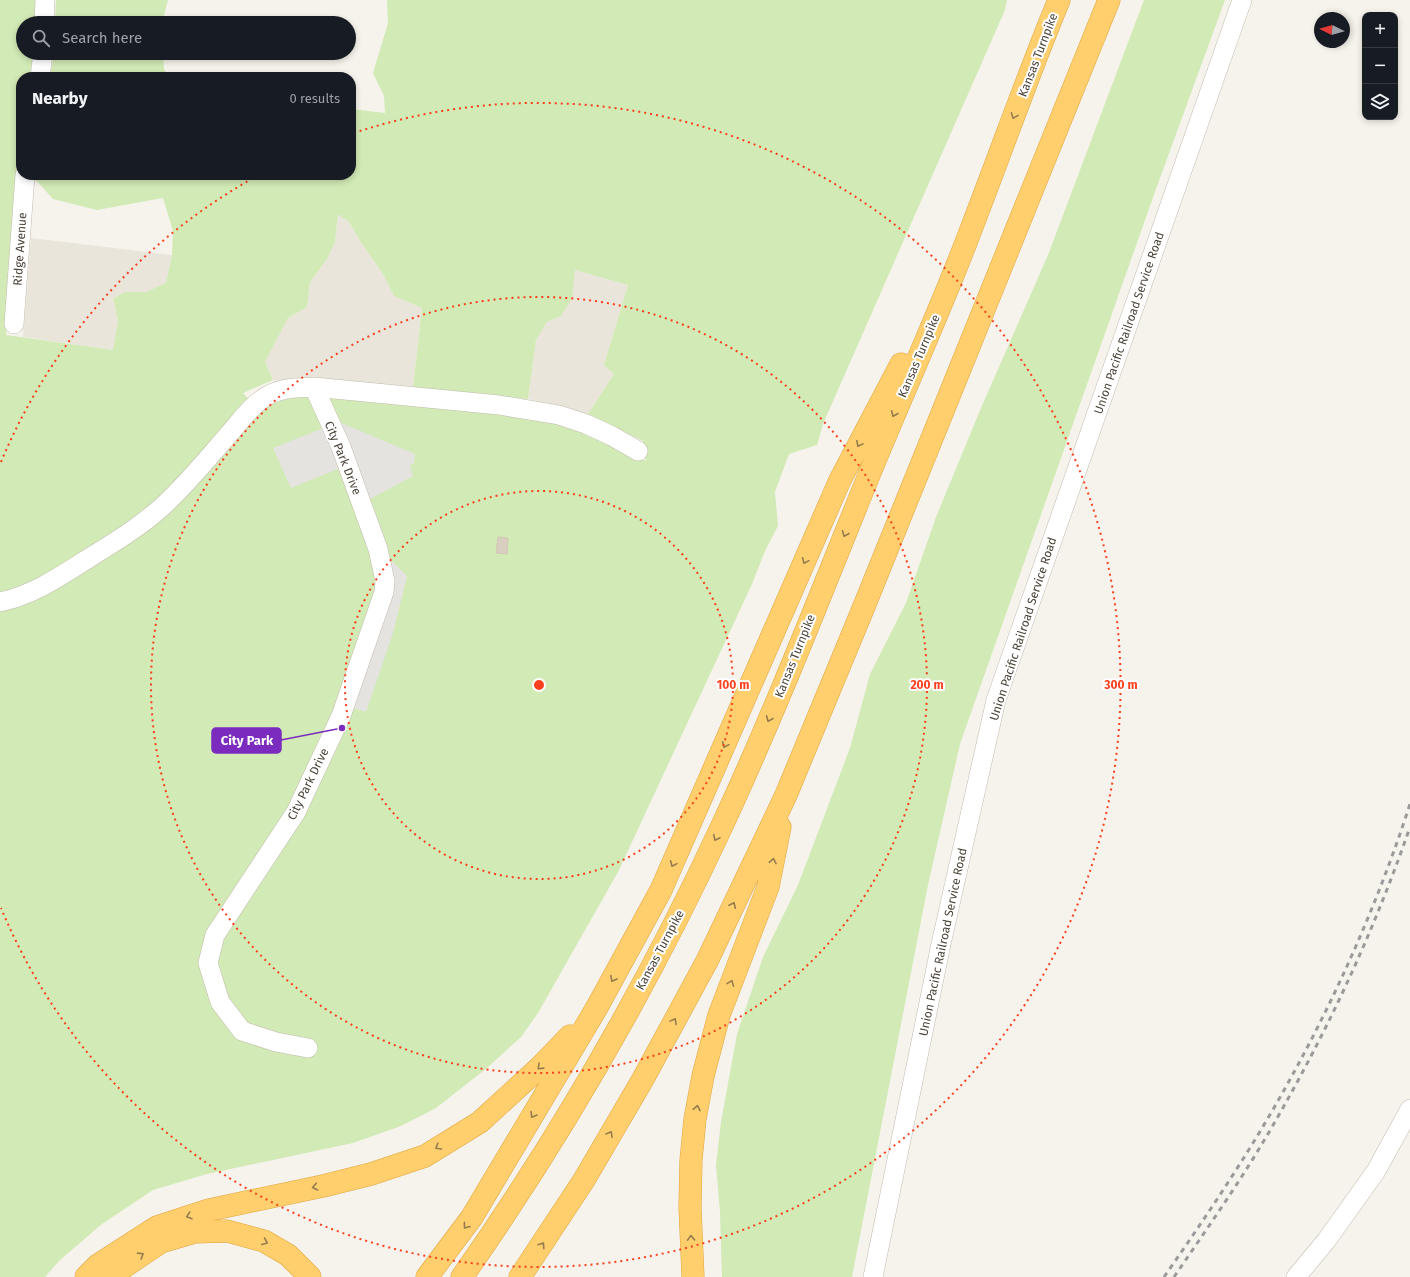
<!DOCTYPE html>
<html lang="en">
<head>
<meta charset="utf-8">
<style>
	body { margin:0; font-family:"Fira Sans",sans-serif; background:#242831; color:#f1f3f6 }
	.controls { position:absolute; right:12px; top:12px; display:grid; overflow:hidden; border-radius:8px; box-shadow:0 2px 6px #0003 }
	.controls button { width:36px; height:36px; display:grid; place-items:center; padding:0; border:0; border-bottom:1px solid #363941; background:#171b24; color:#f1f3f6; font:20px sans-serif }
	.compass { position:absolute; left:1314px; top:12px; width:36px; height:36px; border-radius:50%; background:#171b24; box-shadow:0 2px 6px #0003; rotate:275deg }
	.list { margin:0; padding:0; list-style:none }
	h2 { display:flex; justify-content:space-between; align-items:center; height:52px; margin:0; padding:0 16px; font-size:17px }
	h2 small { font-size:13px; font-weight:400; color:#9ea1a6 }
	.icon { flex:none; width:22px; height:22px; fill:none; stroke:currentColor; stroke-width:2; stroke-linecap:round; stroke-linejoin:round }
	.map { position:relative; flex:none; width:1410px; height:1277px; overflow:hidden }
	.search { position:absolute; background:#171b24; box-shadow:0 2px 6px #0003; left:16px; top:16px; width:340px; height:44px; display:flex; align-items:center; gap:10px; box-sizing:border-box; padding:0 14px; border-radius:22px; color:#9ea1a6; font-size:15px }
	.panel { position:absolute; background:#171b24; box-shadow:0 2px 6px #0003; left:16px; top:72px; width:340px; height:108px; border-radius:16px }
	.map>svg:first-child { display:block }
	.residential { fill:#eae5da }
	.green { fill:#d2eab5; fill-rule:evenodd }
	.parking { fill:#e5e3e0 }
	.building { fill:#d8cfc1; stroke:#d3c7b4 }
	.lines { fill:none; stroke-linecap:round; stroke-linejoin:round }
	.minor-casing { stroke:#c2bbae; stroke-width:20 }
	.highway-casing { stroke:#e0a43c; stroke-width:23 }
	.minor { stroke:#fff; stroke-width:19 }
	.highway { stroke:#ffcf6e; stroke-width:22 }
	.rail { stroke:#9a9a9a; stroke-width:3; stroke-dasharray:5 5; stroke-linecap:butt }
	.oneway { stroke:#937c4e }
	.ring { fill:none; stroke:#fc3f1d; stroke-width:2; stroke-dasharray:2 4 }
	.labels { text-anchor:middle; stroke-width:4; stroke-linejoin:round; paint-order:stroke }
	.street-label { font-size:12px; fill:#4b4439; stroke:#fff }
	.centre { fill:#fc3f1d; stroke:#fff; stroke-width:2 }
	.ring-label { font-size:12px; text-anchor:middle; font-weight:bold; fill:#fc3f1d; stroke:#fff; stroke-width:4; stroke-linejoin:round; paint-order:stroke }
	.leader { fill:none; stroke:#7b2cbf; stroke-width:1.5 }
	.callout-dot { fill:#7b2cbf; stroke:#fff; stroke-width:1.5 }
	.callout { fill:#7b2cbf; stroke:#7b2cbf; stroke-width:1.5 }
	.callout-label { font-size:13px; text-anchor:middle; font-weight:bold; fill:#fff }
</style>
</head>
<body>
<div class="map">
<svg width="1410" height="1277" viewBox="0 0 1410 1277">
	<rect width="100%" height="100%" fill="#f6f3ec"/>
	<!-- residential -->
	<path class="residential" d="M338,213L349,222L362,244L383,274L394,296L422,308L413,387L325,380H273L265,362L288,318L307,307L310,282L327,259L335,242Z
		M31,238L172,255L166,283L146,292H124L113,299L118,321L113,350L23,337Z
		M575,270L628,285L604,365L614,374L588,414L528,399L536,340L547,322L561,316Z"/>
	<!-- green -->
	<path class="green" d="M0,0H38L35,23H23V53H33L30,77H21V174L6,335L113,350L118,321L113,299L124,292H146L166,283L172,255L173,231L163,198L97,210L53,199L35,179L36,175H319L320,176L351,175V109L385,113L384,96L373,73L388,23L387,0H1007L1005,10L823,424L817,445L789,454L775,492L778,526L765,551L752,584L618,872L538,1013L521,1037L487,1068L436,1108L401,1126L353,1143L207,1174L153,1190L102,1224L60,1260L45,1277H0ZM338,214L349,222L362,244L383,274L394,296L422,308L413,387L528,399L536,340L547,322L561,316L572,299L575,270L628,285L604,365L614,374L588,414L643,441L646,461L594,433L510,412L305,393L270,401L259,410L243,393L273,380L265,362L288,318L307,307L310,282L327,259L335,242Z
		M56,0H168L162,23H55Z
		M1144,0H1225L1156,189L960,744L928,885L852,1277H722L720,1212L716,1165L721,1122L737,1034L763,957L798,885L850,748L870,674L906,603L936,517L981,408L1048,255Z
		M54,53H163L164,70L172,77H50Z"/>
	<!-- parking -->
	<path class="parking" d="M339,422L415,454L414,463L410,465L413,476L370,499Z
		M326,427L338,469L291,488L273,448Z
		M388,557L407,576L393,633L366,712L353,708Z"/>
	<!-- building -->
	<path class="building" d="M498,537L508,538L507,554L496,553Z"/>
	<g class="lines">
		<!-- minor casing -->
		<g class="minor-casing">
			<path id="minor" d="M44,23L45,0
				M40,77L43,53
				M14,324L25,175
				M0,602C33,595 61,576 89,558C115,542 141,526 163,506C187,484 208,458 229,434C242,419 254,401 273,393C286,387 301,388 314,387L499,405L559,415L586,424L612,436L638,451
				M308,1048L276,1042L242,1031L220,1002L208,963L215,935L296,812L341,716L384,592L385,581L378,549L341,447L314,387
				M873,1277L941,944L996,700L1242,0
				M1296,1277L1326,1241L1376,1171L1410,1109"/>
		</g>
		<!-- highway casing -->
		<g class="highway-casing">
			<path id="highway" d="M86,1277L98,1265L157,1227L209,1210L323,1186L371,1174L425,1156L480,1122L540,1067L570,1036
				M109,1277L161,1242L195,1232L227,1231L264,1241L288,1255L310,1277
				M427,1277L472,1217L596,1009L661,890L840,480L901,364
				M462,1277C561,1136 648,985 721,828C775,712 821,593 869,475C902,394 939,314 970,232C1000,155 1027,77 1059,0
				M520,1277L584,1180L643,1079L707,961L786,795L865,604L1109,0
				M693,1277L690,1207L691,1160L695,1119L703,1076L719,1015L768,887L780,827"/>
		</g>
		<!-- minor -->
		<use href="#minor" class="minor"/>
		<!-- highway -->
		<use href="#highway" class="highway"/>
		<!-- rail -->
		<path class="rail" d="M1164,1277C1208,1214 1251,1150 1288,1083C1337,995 1379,900 1410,804
			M1174,1277C1204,1233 1235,1189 1262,1144C1322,1043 1372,937 1410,827"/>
	</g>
	<!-- one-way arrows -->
	<defs><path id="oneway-chevron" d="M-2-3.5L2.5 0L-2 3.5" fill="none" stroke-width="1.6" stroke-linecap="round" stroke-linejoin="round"/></defs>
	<g class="oneway">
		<use href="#oneway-chevron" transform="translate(1014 116) rotate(111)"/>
		<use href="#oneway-chevron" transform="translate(894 414) rotate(113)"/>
		<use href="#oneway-chevron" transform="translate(859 444) rotate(118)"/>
		<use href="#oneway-chevron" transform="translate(845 534) rotate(112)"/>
		<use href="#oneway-chevron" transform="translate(805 561) rotate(114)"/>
		<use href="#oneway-chevron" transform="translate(769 719) rotate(112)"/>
		<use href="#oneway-chevron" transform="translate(725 745) rotate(114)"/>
		<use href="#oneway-chevron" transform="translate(716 838) rotate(116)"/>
		<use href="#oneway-chevron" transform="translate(773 861) rotate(-79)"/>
		<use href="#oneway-chevron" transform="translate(673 864) rotate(114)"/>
		<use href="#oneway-chevron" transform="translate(733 905) rotate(-65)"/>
		<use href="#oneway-chevron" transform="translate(613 979) rotate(119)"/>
		<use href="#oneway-chevron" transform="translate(731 983) rotate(-69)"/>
		<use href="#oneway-chevron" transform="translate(674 1021) rotate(-62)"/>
		<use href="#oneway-chevron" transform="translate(540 1067) rotate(136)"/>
		<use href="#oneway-chevron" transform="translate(697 1108) rotate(-79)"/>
		<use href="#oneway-chevron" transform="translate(533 1115) rotate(121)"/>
		<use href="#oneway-chevron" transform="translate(610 1134) rotate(-60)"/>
		<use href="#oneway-chevron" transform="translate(438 1147) rotate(149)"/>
		<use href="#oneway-chevron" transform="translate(315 1187) rotate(168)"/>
		<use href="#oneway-chevron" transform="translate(189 1216) rotate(161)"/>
		<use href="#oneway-chevron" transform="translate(466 1226) rotate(127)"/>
		<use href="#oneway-chevron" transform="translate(691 1238) rotate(-92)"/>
		<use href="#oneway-chevron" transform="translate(265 1242) rotate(23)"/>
		<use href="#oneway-chevron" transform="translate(542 1245) rotate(-57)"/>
		<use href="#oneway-chevron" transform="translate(141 1255) rotate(-32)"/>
	</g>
	<!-- distance rings -->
	<g class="ring">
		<circle cx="539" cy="685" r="194"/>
		<circle cx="539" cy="685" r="388"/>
		<path d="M1 462A582 582 0 0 1 257 176M354 133A582 582 0 1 1 1 908"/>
	</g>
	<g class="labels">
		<!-- street labels -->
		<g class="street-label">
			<text transform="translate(1038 55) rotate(-69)" y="4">Kansas Turnpike</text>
			<text transform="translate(20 249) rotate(-86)" y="4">Ridge Avenue</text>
			<text transform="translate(1129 323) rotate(-71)" y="4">Union Pacific Railroad Service Road</text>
			<text transform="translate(919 356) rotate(-67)" y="4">Kansas Turnpike</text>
			<text transform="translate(343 458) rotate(68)" y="4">City Park Drive</text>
			<text transform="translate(1023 629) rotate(-72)" y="4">Union Pacific Railroad Service Road</text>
			<text transform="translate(795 656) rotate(-68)" y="4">Kansas Turnpike</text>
			<text transform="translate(308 784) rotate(-64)" y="4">City Park Drive</text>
			<text transform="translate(943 942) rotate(-78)" y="4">Union Pacific Railroad Service Road</text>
			<text transform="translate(660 950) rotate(-62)" y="4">Kansas Turnpike</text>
		</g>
	</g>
	<circle cx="539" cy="685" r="6" class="centre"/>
	<g class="ring-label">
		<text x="733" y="689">100 m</text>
		<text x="927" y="689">200 m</text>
		<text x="1121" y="689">300 m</text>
	</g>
	<!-- callouts -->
	<path class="leader" d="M342 728L281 740"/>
	<circle class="callout-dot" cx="342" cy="728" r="4"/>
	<rect class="callout" x="212" y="728" width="69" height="25" rx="4"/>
	<g class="callout-label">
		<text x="247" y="745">City Park</text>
	</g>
</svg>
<div class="controls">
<button>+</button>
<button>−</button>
<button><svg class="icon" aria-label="layers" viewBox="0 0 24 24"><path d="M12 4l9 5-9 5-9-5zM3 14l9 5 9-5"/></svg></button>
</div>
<svg class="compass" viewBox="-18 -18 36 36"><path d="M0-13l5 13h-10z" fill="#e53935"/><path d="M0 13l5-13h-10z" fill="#9ea1a6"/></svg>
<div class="search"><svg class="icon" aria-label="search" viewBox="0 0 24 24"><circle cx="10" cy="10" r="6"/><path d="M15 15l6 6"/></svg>Search here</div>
<section class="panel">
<h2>Nearby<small>0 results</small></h2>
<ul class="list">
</ul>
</section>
</div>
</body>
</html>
